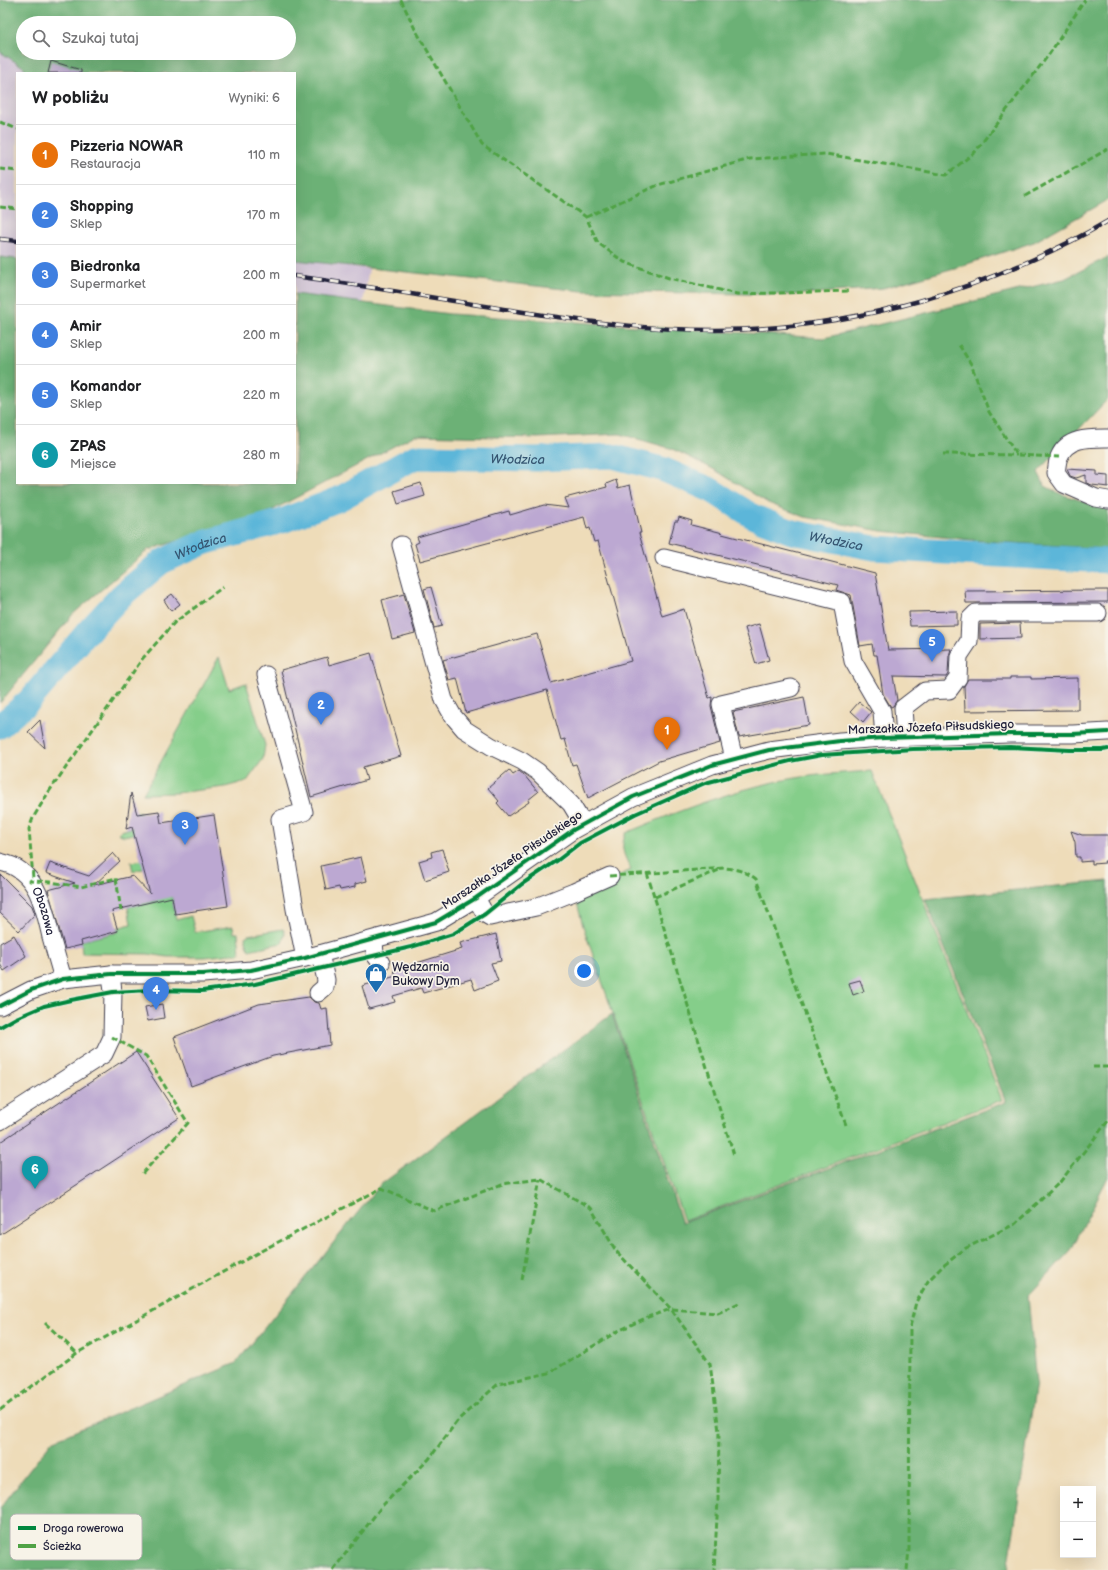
<!DOCTYPE html>
<html lang="pl">
<head>
<meta charset="utf-8">
<style>
	body { margin:0; font-family:"Balsamiq Sans",sans-serif; background:#f6f6f6; color:#202124 }
	.controls { position:absolute; right:12px; bottom:12px; display:grid; overflow:hidden; border-radius:0px; box-shadow:0 4px 16px #0002 }
	.controls button { width:36px; height:36px; display:grid; place-items:center; padding:0; border:0; border-bottom:1px solid #e0e0e0; background:#fff; color:#202124; font:20px sans-serif }
	.you { position:absolute; left:584px; top:971px; width:14px; height:14px; margin:-10px; border:3px solid #fff; border-radius:50%; background:#1a73e8; box-shadow:0 0 0 6px #1a73e833 }
	.badge { display:grid; place-items:center; width:26px; height:26px; border-radius:50%; background:#1f6fb2; color:#fff; font-size:13px; font-weight:700 }
	.pin { position:absolute; translate:-50% -33px; filter:drop-shadow(0 1px 2px #0008) }
	.pin::after { content:''; position:absolute; top:21px; width:14px; height:12px; background:inherit; clip-path:polygon(0 0,100% 0,50% 100%) }
	.list { margin:0; padding:0; list-style:none }
	h2 { display:flex; justify-content:space-between; align-items:center; height:52px; margin:0; padding:0 16px; font-size:17px }
	h2 small { font-size:13px; font-weight:400; color:#757577 }
	.list li { display:grid; grid-template-columns:26px 1fr auto; gap:12px; align-items:center; box-sizing:border-box; height:60px; padding:0 16px; border-top:1px solid #e0e0e0 }
	.list b { display:block; font-size:15px; white-space:nowrap }
	.list p { margin:0; font-size:13px; white-space:nowrap; color:#757577 }
	.list em { font-size:13px; font-style:normal; color:#757577 }
	.icon { flex:none; width:22px; height:22px; fill:none; stroke:currentColor; stroke-width:2; stroke-linecap:round; stroke-linejoin:round }
	.map { position:relative; flex:none; width:1108px; height:1570px; overflow:hidden }
	.search { position:absolute; background:#fff; box-shadow:0 4px 16px #0002; left:16px; top:16px; width:280px; height:44px; display:flex; align-items:center; gap:10px; box-sizing:border-box; padding:0 14px; border-radius:22px; color:#757577; font-size:15px }
	.panel { position:absolute; background:#fff; box-shadow:0 4px 16px #0002; left:16px; top:72px; width:280px; height:412px; border-radius:0px }
	.map>svg:first-child { display:block }
	.industrial { fill:#ccbed4 }
	.green { fill:#85ce8a; stroke:#547862 }
	.forest { fill:#6cb176; stroke:#476a58; fill-rule:evenodd }
	.lines { fill:none; stroke-linecap:round; stroke-linejoin:round }
	.river { stroke:#5bb6d9; stroke-width:25 }
	.building { fill:#bca8d2 }
	.minor-casing { stroke:#413e4e; stroke-width:19 }
	.minor { stroke:#fff; stroke-width:17 }
	.rail-casing { stroke:#22223b; stroke-width:4.5 }
	.rail { stroke:#f7f3e8; stroke-width:3; stroke-dasharray:9; stroke-linecap:butt }
	.quiet { stroke:#50a245; stroke-width:3; stroke-dasharray:6 3; stroke-linecap:butt }
	.cycleway-casing { stroke:#f7f3e8; stroke-width:6 }
	.cycleway { stroke:#00873e; stroke-width:4 }
	.labels { text-anchor:middle; stroke-width:3.5; stroke-linejoin:round; paint-order:stroke }
	.street-label { font-size:12px; fill:#22223b; stroke:#f7f3e8 }
	.poi-label { font-size:12px; fill:#22223b; stroke:#f7f3e8; text-anchor:start }
	.water-label { font-size:13px; font-style:italic; fill:#365672; stroke:#f7f3e8 }
	.key { fill:#f7f3e8; stroke:#b7b4b4; stroke-width:1 }
	.key-label { font-size:11px; fill:#22223b }
</style>
</head>
<body>
<div class="map">
<svg width="1108" height="1570" viewBox="0 0 1108 1570">
	<rect width="100%" height="100%" fill="#f7f3e8"/>
	<filter id="ink" filterUnits="userSpaceOnUse"><feTurbulence type="fractalNoise" baseFrequency=".025" numOctaves="2"/><feDisplacementMap in="SourceGraphic" scale="8" xChannelSelector="R" yChannelSelector="G"/><feConvolveMatrix kernelMatrix="1 2 1 2 8 2 1 2 1" color-interpolation-filters="sRGB"/></filter>
	<filter id="wash" filterUnits="userSpaceOnUse"><feTurbulence type="fractalNoise" baseFrequency=".012" numOctaves="4" result="noise"/><feDisplacementMap in="SourceGraphic" scale="16" xChannelSelector="R" yChannelSelector="G"/><feGaussianBlur stdDeviation="0.9" result="paint"/><feColorMatrix in="noise" values="0 0 0 0 0 0 0 0 0 0 0 0 0 0 0 0 0 1.4 0 .05"/><feComposite in="paint" operator="in"/></filter>
	<g filter="url(#wash)">
		<rect width="100%" height="100%" fill="#eedcb9"/>
		<!-- industrial -->
		<path class="industrial" d="M0,14L23,23V53L222,73H17V259L0,257Z
			M295,259L369,269L363,303L295,294Z"/>
		<!-- green -->
		<path class="green" d="M219,657L229,689L246,683L265,745L263,759L247,781L225,787L176,793L143,794Z
			M872,771L1002,1100L684,1221L583,926L575,895L631,870C625,856 619,849 626,833C678,811 734,789 790,779C817,774 845,773 872,771Z
			M136,812L146,813L155,869L167,867L176,920L191,916L195,932L233,926L234,933H238L240,953L205,957H168L148,954L82,953L81,941L118,932L117,928L131,924L128,907L156,901L148,868L133,871L131,862L148,859L134,834L124,836L118,833L121,831L140,825Z
			M283,929L285,934L282,943L249,950L245,937L248,935Z"/>
		<!-- forest -->
		<path class="forest" d="M0,0H1108V200L1034,242L958,267L883,288L793,295L582,291L295,260V73H23L25,68L0,52ZM23,23H289V53H23Z
			M0,257L17,259V483H295V294L450,314L824,338L1064,279L1108,257V399L1038,472L1045,486L1061,494L1108,509V549L983,541L881,531L805,517L768,503L715,470L673,449L620,434L538,438L415,435L265,514L148,550L73,614L0,703Z
			M1108,881V1177L1071,1250L1028,1296L1036,1383L1008,1570H0V1508L52,1441L236,1363L380,1185L612,1014L682,1223L1006,1102L925,899Z"/>
		<g class="lines">
			<!-- river -->
			<path class="river" id="s1" d="M0,726L29,701L91,628L121,596L161,562L203,543L282,521L339,499L415,457L535,459L612,456L662,469L711,490L754,517L792,532L874,548L1108,561"/>
		</g>
		<g id="blocks">
			<!-- building -->
			<path class="building" d="M51,61L81,70V73H48Z
				M1067,469L1097,471V475L1108,476V487L1092,485L1086,483V475L1076,478L1070,476Z
				M616,480L618,488L630,485L641,533H639L662,616L684,609L709,698L712,697L711,706L720,743L659,761L588,798L576,764L572,765L565,739L561,740L547,690L466,713L457,678L449,680L443,660L537,634L551,683L631,661L598,541L594,542L590,528L587,529L584,517L420,561L415,544L419,542L417,537L509,511L510,515L544,505L569,508L565,498L607,487L606,484Z
				M421,483L425,496L398,504L394,491Z
				M679,517L692,521L691,525L723,533L722,534L875,573L888,650L951,649L949,656L948,674L946,677L893,676L897,700L893,706L891,707L883,694L877,655H874L872,644L860,646L851,595L836,590L838,585L669,543L675,521H678Z
				M431,587L442,626L434,628L424,589Z
				M1108,590V602L966,603L965,591Z
				M172,594L180,604L171,611L164,600Z
				M404,594L415,633L392,639L382,600Z
				M957,611V625L910,626L909,612Z
				M1020,623L1021,638L980,639V624Z
				M759,624L769,660L756,664L745,628Z
				M371,653L401,756L363,767L367,780L311,797L281,670L327,657L329,665Z
				M1010,677H1031V679L1078,678V710L965,711L964,686L968,679H1010Z
				M804,697L809,725L739,737L733,712Z
				M859,702L871,712L863,722L851,711Z
				M40,720L45,748L28,732Z
				M509,770L513,775L519,771L524,775L538,792L528,800L529,802L508,816L497,803L499,801L488,788Z
				M131,793L137,814L159,811L161,823L214,815L228,906L175,914L172,897L112,911L118,931L81,941L82,945L65,949L48,890L75,883L46,873L50,863L89,876L113,853L120,861L94,885L133,876L150,894L132,827L126,829Z
				M1071,831L1082,835H1108V861H1104L1105,863L1092,864V861L1080,862V857H1076L1075,842Z
				M442,849L449,872L425,880L419,861L432,857L431,852Z
				M361,857L367,881L355,884V887L340,890L339,887L326,890L321,866Z
				M0,874L32,906L35,914L19,931L0,913Z
				M496,934L501,961L491,963L498,981L475,990L471,979L423,993L421,988L393,996L395,1002L369,1009L362,986L396,976L394,970L462,949L460,943Z
				M14,935L26,956L4,971L0,964V943Z
				M860,980L864,991L853,995L849,983Z
				M309,997L314,1002L319,1003L321,1009L327,1008L330,1045L273,1056L191,1086L174,1037L259,1004Z
				M162,1004L164,1018L148,1021L145,1007Z
				M136,1052L179,1118L0,1235V1142Z"/>
		</g>
	</g>
	<g filter="url(#ink)">
		<use href="#blocks" fill-opacity="0" stroke="#413e4e" stroke-width="1"/>
		<g class="lines">
			<!-- minor casing -->
			<g class="minor-casing">
				<g id="minor">
					<path d="M1108,438C1090,438 1067,437 1059,457C1057,462 1057,468 1056,473L1064,484L1096,498L1108,500"/>
					<path d="M401,545L444,700L453,716L464,729L491,746L522,761L538,772L571,804L583,824"/>
					<path d="M664,558L842,602L853,661L882,711L884,738"/>
					<path d="M266,675L304,812L280,819L295,909L305,958"/>
					<path d="M905,737L903,708L925,691L949,690L958,678L959,656L969,641L970,619L976,613H1098"/>
					<path d="M734,759L721,704L791,688"/>
					<path id="s2" d="M0,862C37,869 44,906 51,937C55,951 59,965 63,979"/>
					<path d="M476,898L485,914L490,917L536,907L574,892L610,876"/>
					<path d="M374,940L375,955L381,963"/>
					<path d="M318,993L325,987L326,980L320,954"/>
					<path d="M0,1006L31,990L63,979L111,974H203L251,970L305,958L436,922L476,898L573,830L633,797L712,765L769,750L840,741L884,738L1010,734H1073L1108,732"/>
					<path d="M0,1121L104,1054L112,1037L113,992L111,974"/>
				</g>
			</g>
			<!-- minor -->
			<use href="#minor" class="minor"/>
			<!-- rail casing -->
			<g class="rail-casing">
				<path id="rail" d="M0,239L17,241
					M295,276C367,286 439,299 511,310C579,321 647,330 716,330C852,330 991,289 1108,221"/>
			</g>
			<!-- rail -->
			<use href="#rail" class="rail"/>
			<!-- quiet -->
			<path class="quiet" d="M401,0L415,29L482,145L586,217L598,243L624,262L669,278L737,294L849,291
				M0,122L17,129
				M0,169L17,171
				M1025,196L1108,149
				M0,207L17,209
				M586,217L658,185L750,159L826,154L946,175L975,152L1050,53L1085,0
				M959,345L971,364L989,412L1017,455L1059,457
				M943,454L1017,455
				M647,873L734,1155
				M610,876L725,868C737,869 747,872 756,879L846,1125
				M655,897L719,870
				M121,911L116,878L81,887L51,882L30,881L33,878L29,829L33,818L48,793L143,658L175,622L223,587
				M112,1037L146,1056L188,1123L142,1174
				M1093,1067H1108
				M522,1280L540,1179
				M45,1323L77,1353
				M0,1410L77,1353L261,1251L382,1188L434,1211L502,1184L540,1179L591,1208L616,1251L671,1309L710,1364L719,1431L718,1500L714,1570
				M333,1570L382,1506L429,1459L458,1420L498,1384L549,1373L618,1331L648,1317L671,1309L718,1313L741,1302
				M907,1570L909,1549L910,1327L916,1302L928,1281L943,1266L966,1248L1015,1224L1060,1182L1108,1121"/>
			<!-- cycleway casing -->
			<g class="cycleway-casing">
				<path id="cycleway" d="M0,1006L31,990L63,979L111,974H203L251,970L305,958L436,922L476,898L573,830L633,797L712,765L769,750L840,741L884,738L1010,734H1073L1108,732
					M0,1027L16,1018L44,1006L71,1000L113,992L150,990L202,991L255,984L411,947L453,934L485,914L522,884L558,860L580,843L635,814L705,783L790,761L822,755L913,749L1010,747L1070,750H1103L1108,749"/>
			</g>
			<!-- cycleway -->
			<use href="#cycleway" class="cycleway"/>
		</g>
	</g>
	<!-- icons -->
	<defs>
		<g id="shop-pin" transform="scale(1.15)"><path d="M0 17L-7.5 6A9.5 9.5 0 1 1 7.5 6Z" fill="#1f6fb2" stroke="#f7f3e8"/><path d="M-5-2.5h2.3a2.7 3.5 0 0 1 5.4 0H5L5.5 6h-11ZM-1.5-2.5h3a1.5 2.3 0 0 0-3 0Z" fill="#fff"/></g>
	</defs>
	<g fill-rule="evenodd">
		<use href="#shop-pin" x="376" y="974"/>
	</g>
	<g class="labels">
		<!-- street labels -->
		<g class="street-label">
			<text transform="translate(931 727) rotate(-2)" y="4">Marszałka Józefa Piłsudskiego</text>
			<text transform="translate(512 860) rotate(-34)" y="4">Marszałka Józefa Piłsudskiego</text>
			<text dy="4" stroke="none"><textPath href="#s2" startOffset="70">Obozowa</textPath></text>
		</g>
		<!-- poi labels -->
		<g class="poi-label">
			<text x="392" y="971">Wędzarnia<tspan x="392" dy="14">Bukowy Dym</tspan></text>
		</g>
		<!-- water labels -->
		<g class="water-label">
			<text dy="5" stroke="none"><textPath href="#s1" startOffset="609">Włodzica</textPath></text>
			<text dy="5" stroke="none"><textPath href="#s1" startOffset="945">Włodzica</textPath></text>
			<text dy="5" stroke="none"><textPath href="#s1" startOffset="273">Włodzica</textPath></text>
		</g>
	</g>
	<!-- legend -->
	<rect x="10" y="1514" width="132" height="46" rx="6" class="key"/>
	<rect x="18" y="1526" width="18" height="4" fill="#00873e"/>
	<rect x="18" y="1544" width="18" height="4" fill="#50a245"/>
	<g class="key-label">
		<text x="43" y="1532">Droga rowerowa</text>
		<text x="43" y="1550">Ścieżka</text>
	</g>
</svg>
<div class="controls">
<button>+</button>
<button>−</button>
</div>
<div class="you"></div>
<div class="pin badge" style="left:667px;top:750px;background:#e8710a">1</div>
<div class="pin badge" style="left:321px;top:725px;background:#3f7fe0">2</div>
<div class="pin badge" style="left:185px;top:845px;background:#3f7fe0">3</div>
<div class="pin badge" style="left:156px;top:1010px;background:#3f7fe0">4</div>
<div class="pin badge" style="left:932px;top:662px;background:#3f7fe0">5</div>
<div class="pin badge" style="left:35px;top:1189px;background:#0f9aa8">6</div>
<div class="search"><svg class="icon" aria-label="search" viewBox="0 0 24 24"><circle cx="10" cy="10" r="6"/><path d="M15 15l6 6"/></svg>Szukaj tutaj</div>
<section class="panel">
<h2>W pobliżu<small>Wyniki: 6</small></h2>
<ul class="list">
<li><span class="badge" style="background:#e8710a">1</span><div><b>Pizzeria NOWAR</b><p>Restauracja</p></div><em>110 m</em></li>
<li><span class="badge" style="background:#3f7fe0">2</span><div><b>Shopping</b><p>Sklep</p></div><em>170 m</em></li>
<li><span class="badge" style="background:#3f7fe0">3</span><div><b>Biedronka</b><p>Supermarket</p></div><em>200 m</em></li>
<li><span class="badge" style="background:#3f7fe0">4</span><div><b>Amir</b><p>Sklep</p></div><em>200 m</em></li>
<li><span class="badge" style="background:#3f7fe0">5</span><div><b>Komandor</b><p>Sklep</p></div><em>220 m</em></li>
<li><span class="badge" style="background:#0f9aa8">6</span><div><b>ZPAS</b><p>Miejsce</p></div><em>280 m</em></li>
</ul>
</section>
</div>
</body>
</html>
